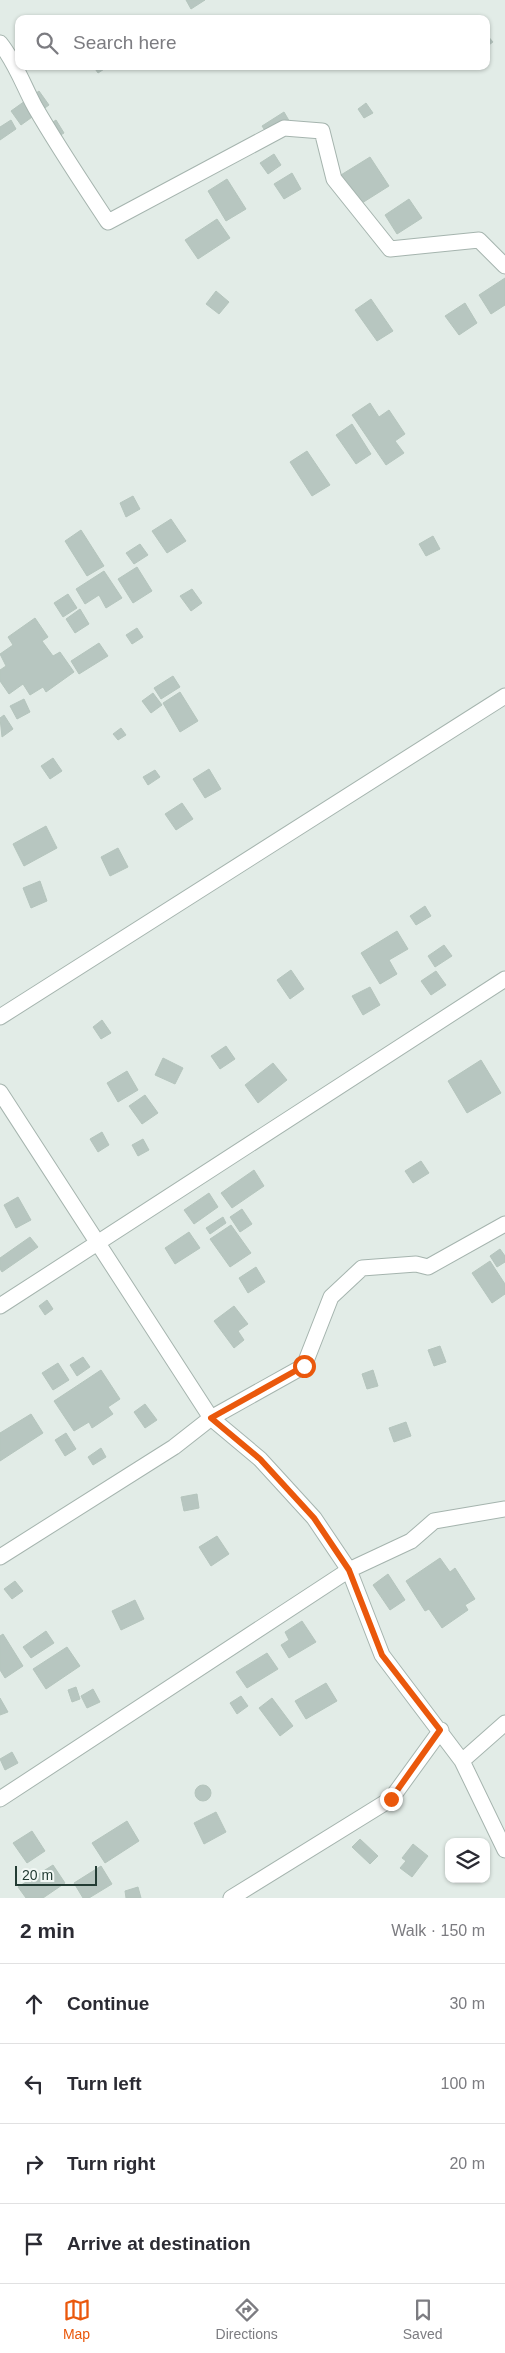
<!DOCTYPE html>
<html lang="en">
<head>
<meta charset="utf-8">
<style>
	body { margin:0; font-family:Arial,sans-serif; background:#f7f7f7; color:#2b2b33 }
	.controls { position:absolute; right:15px; bottom:15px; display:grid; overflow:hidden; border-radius:10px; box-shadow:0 1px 4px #0004 }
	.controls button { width:45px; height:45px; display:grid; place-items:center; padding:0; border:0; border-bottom:1px solid #e1e1e2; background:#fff; color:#2b2b33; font:25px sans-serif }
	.scale { position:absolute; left:15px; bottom:12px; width:82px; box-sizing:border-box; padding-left:5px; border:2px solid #233c34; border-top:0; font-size:14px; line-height:18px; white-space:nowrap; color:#233c34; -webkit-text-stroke:4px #f2f8f5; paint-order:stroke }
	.stop { position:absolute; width:15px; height:15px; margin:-11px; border:4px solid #ea580c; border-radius:50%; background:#fff }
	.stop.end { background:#ea580c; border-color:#fff; box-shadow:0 1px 5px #0008 }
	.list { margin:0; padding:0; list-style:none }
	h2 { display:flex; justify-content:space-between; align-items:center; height:65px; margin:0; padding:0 20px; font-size:21px }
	h2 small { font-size:16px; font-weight:400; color:#7c7c81 }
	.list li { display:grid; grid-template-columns:32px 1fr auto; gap:15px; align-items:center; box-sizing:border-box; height:80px; padding:0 20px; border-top:1px solid #e1e1e2 }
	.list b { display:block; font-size:19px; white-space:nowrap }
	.list em { font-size:16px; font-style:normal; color:#7c7c81 }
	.icon { flex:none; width:28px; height:28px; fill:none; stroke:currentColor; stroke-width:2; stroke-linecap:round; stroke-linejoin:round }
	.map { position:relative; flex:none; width:505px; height:1898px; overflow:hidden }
	.search { position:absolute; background:#fff; box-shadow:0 1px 4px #0004; left:15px; right:15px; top:15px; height:55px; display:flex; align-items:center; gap:12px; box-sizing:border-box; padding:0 18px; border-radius:10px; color:#7c7c81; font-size:19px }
	.sheet { height:385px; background:#fff }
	nav { display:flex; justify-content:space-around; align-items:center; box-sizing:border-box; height:70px; border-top:1px solid #e1e1e2; background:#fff; font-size:14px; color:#7c7c81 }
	nav a { display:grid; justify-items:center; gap:2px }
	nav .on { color:#ea580c }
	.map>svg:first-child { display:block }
	.building { fill:#b7c6c0; stroke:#b5c5bd }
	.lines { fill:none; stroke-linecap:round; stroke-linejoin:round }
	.minor-casing { stroke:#a5b4ae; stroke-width:17 }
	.minor { stroke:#fff; stroke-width:15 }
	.route { stroke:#ea580c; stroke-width:6 }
</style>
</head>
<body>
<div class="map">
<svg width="505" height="1898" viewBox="0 0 505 1898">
	<rect width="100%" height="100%" fill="#e2ece7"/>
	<!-- building -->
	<path class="building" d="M186,0H205L191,9Z
		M486,34L493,42L486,47Z
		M93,66H109L98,73Z
		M39,91L49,105L21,125L11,111Z
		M366,103L373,113L364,118L358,109Z
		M284,112L291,124L270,138L262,126Z
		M11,120L16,129L0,140V127Z
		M56,120L64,133L50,141L42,129Z
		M274,154L281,165L268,174L260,163Z
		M370,157L389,186L362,203L358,196L350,201L336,178Z
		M292,173L301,189L284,199L274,184Z
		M227,179L246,209L226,221L208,191Z
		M409,199L422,218L397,234L385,215Z
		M217,219L230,238L198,259L185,240Z
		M505,278V305L491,314L479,295Z
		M216,291L229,302L219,314L206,304Z
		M371,299L393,331L377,341L355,310Z
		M465,303L477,323L459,335L445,316Z
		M370,403L379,417L389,410L405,434L395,441L404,453L386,465L352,415Z
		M352,424L371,454L356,464L336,435Z
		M307,451L330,485L312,496L290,462Z
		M133,496L140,509L126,517L120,503Z
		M171,519L186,541L167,553L152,531Z
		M81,530L104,566L87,576L65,541Z
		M433,536L440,549L426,556L419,544Z
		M140,544L148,555L134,564L126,553Z
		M137,567L152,591L133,603L118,579Z
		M104,571L122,598L106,608L99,595L85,604L76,589Z
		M192,589L202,603L191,611L180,596Z
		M68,594L77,608L63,617L54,603Z
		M80,609L89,624L75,633L66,619Z
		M35,618L48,637L42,641L53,656L60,652L74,672L46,692L43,687L30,695L23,684L9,694L0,681V670L6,666L0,654L13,645L8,637Z
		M137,628L143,637L132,644L126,635Z
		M99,643L108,656L79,674L71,661Z
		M173,676L180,687L161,699L154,688Z
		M180,692L198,721L180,732L163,703Z
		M153,693L162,705L151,713L142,701Z
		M24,699L30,712L17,719L10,706Z
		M4,715L13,729L2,737L0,718Z
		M121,728L126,735L118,740L113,734Z
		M53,758L62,771L50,779L41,766Z
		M209,769L221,789L205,798L193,779Z
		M155,770L160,777L148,785L143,777Z
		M182,803L193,819L176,830L165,814Z
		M46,826L57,848L24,866L13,844Z
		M118,848L128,867L110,876L101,857Z
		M40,881L47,901L31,908L23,888Z
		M425,906L431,916L416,925L410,916Z
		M397,931L408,949L389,960L397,974L380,984L361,953Z
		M444,945L452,956L435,967L428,956Z
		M291,970L304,989L290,999L277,980Z
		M436,971L446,985L431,995L421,981Z
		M370,987L380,1005L363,1015L352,996Z
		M102,1020L111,1033L101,1039L93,1027Z
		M226,1046L235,1059L220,1069L211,1056Z
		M163,1058L183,1068L175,1084L155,1075Z
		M481,1060L501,1093L467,1113L448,1081Z
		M273,1063L287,1080L258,1103L245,1085Z
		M127,1071L138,1090L118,1102L107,1083Z
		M145,1095L158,1113L142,1124L129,1106Z
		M102,1132L109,1145L98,1152L90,1139Z
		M143,1139L149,1150L138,1156L132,1145Z
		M421,1161L429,1173L413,1183L405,1171Z
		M254,1170L264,1186L232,1208L221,1193Z
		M209,1193L218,1207L194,1224L184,1210Z
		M18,1197L31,1220L16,1228L4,1205Z
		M242,1209L252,1224L240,1232L230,1217Z
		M223,1217L226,1223L210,1234L206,1228Z
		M231,1225L251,1253L230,1267L210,1239Z
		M189,1232L200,1248L175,1264L165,1248Z
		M30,1237L38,1247L2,1272L0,1269V1258Z
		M500,1249L505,1256V1262L497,1267L490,1256Z
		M490,1261L505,1284V1294L492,1303L472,1273Z
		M256,1267L265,1282L248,1293L239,1278Z
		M47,1300L53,1309L45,1315L39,1306Z
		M234,1306L248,1324L238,1331L244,1340L234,1348L214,1321Z
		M440,1346L446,1362L434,1366L428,1350Z
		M83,1357L90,1367L77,1376L70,1365Z
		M58,1363L69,1380L53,1390L42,1373Z
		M101,1370L120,1399L108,1407L113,1414L92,1428L89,1422L74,1431L54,1401Z
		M373,1370L378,1386L367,1389L362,1374Z
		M145,1404L157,1420L145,1428L134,1412Z
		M31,1414L43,1433L0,1461V1433Z
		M406,1422L411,1436L394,1442L389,1428Z
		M66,1433L76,1449L65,1456L55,1440Z
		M101,1448L106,1457L93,1465L88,1457Z
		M197,1494L199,1508L184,1511L181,1497Z
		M217,1536L229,1554L211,1566L199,1547Z
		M440,1558L450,1572L455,1568L475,1599L465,1605L468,1610L442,1628L429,1609L425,1611L406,1581Z
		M388,1574L405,1600L390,1610L373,1585Z
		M15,1581L23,1591L12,1599L4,1589Z
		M135,1600L144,1619L121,1630L112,1611Z
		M302,1621L316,1642L289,1658L281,1645L289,1640L285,1632Z
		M46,1631L54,1643L31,1658L23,1647Z
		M3,1634L23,1666L5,1678L0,1670V1636Z
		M67,1647L80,1666L46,1689L33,1669Z
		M267,1653L278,1669L247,1688L236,1672Z
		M326,1683L337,1701L306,1719L295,1701Z
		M76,1687L80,1699L72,1702L68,1690Z
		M93,1689L100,1702L87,1708L81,1696Z
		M241,1696L248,1706L237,1714L230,1703Z
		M0,1698L8,1712L0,1715Z
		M272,1698L293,1726L280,1736L259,1708Z
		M12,1752L18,1763L5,1770L0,1759Z
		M195 1793a8 8 0 1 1 16 0a8 8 0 1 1-16 0Z
		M216,1812L226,1832L204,1844L194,1823Z
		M127,1821L139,1841L105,1863L92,1843Z
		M32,1831L45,1851L27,1863L13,1843Z
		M360,1839L378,1856L370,1864L352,1847Z
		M413,1844L428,1856L412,1877L400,1868L406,1861L402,1858Z
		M53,1865L65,1883L43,1898H26L18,1887Z
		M101,1866L112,1884L89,1898H83L74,1883Z
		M138,1887L141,1898H126L125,1891Z"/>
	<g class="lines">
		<!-- minor casing -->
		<g class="minor-casing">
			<path id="minor" d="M0,43C16,63 23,85 35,107C58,147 83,184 108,222L284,128L322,131L334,179L390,249L479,240L505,266
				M0,1017L505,696
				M0,1092L211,1418L260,1459L314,1518L349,1570L382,1655L462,1761L505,1850
				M0,1306L505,979
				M0,1557L174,1447L211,1418L304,1366L331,1297L362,1268L416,1264L428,1267L505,1224
				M462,1761L505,1723
				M0,1799L349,1570L411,1541L434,1521L505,1509
				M231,1898L391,1799L441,1730"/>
		</g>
		<!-- minor -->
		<use href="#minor" class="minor"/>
	</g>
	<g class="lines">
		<!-- route -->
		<path class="route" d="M304,1366L211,1418L260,1459L314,1518L349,1570L382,1655L440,1730L391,1799"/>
	</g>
</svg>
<div class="controls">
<button><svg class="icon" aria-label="layers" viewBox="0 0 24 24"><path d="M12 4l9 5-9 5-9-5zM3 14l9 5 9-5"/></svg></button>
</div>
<div class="scale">20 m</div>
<div class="stop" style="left:304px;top:1366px"></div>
<div class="stop end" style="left:391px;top:1799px"></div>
<div class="search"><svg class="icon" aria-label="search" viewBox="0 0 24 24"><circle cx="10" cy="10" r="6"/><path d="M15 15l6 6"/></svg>Search here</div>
</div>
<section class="sheet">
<h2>2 min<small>Walk · 150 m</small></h2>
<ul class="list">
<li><svg class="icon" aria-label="ahead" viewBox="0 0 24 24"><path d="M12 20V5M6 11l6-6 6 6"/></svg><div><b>Continue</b></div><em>30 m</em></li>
<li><svg class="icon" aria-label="left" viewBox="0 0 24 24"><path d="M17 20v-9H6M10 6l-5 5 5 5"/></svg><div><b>Turn left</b></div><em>100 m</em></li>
<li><svg class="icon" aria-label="right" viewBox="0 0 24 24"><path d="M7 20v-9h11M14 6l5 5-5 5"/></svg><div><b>Turn right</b></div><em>20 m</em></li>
<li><svg class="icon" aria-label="arrive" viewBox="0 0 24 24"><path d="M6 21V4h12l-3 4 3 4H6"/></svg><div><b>Arrive at destination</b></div></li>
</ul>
</section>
<nav>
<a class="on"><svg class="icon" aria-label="map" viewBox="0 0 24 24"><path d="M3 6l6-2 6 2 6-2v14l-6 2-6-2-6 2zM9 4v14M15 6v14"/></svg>Map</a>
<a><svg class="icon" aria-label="directions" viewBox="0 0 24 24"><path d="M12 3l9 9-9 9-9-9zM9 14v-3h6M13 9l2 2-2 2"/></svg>Directions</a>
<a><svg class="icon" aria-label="saved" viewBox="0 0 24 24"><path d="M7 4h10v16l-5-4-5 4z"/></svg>Saved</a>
</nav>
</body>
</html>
